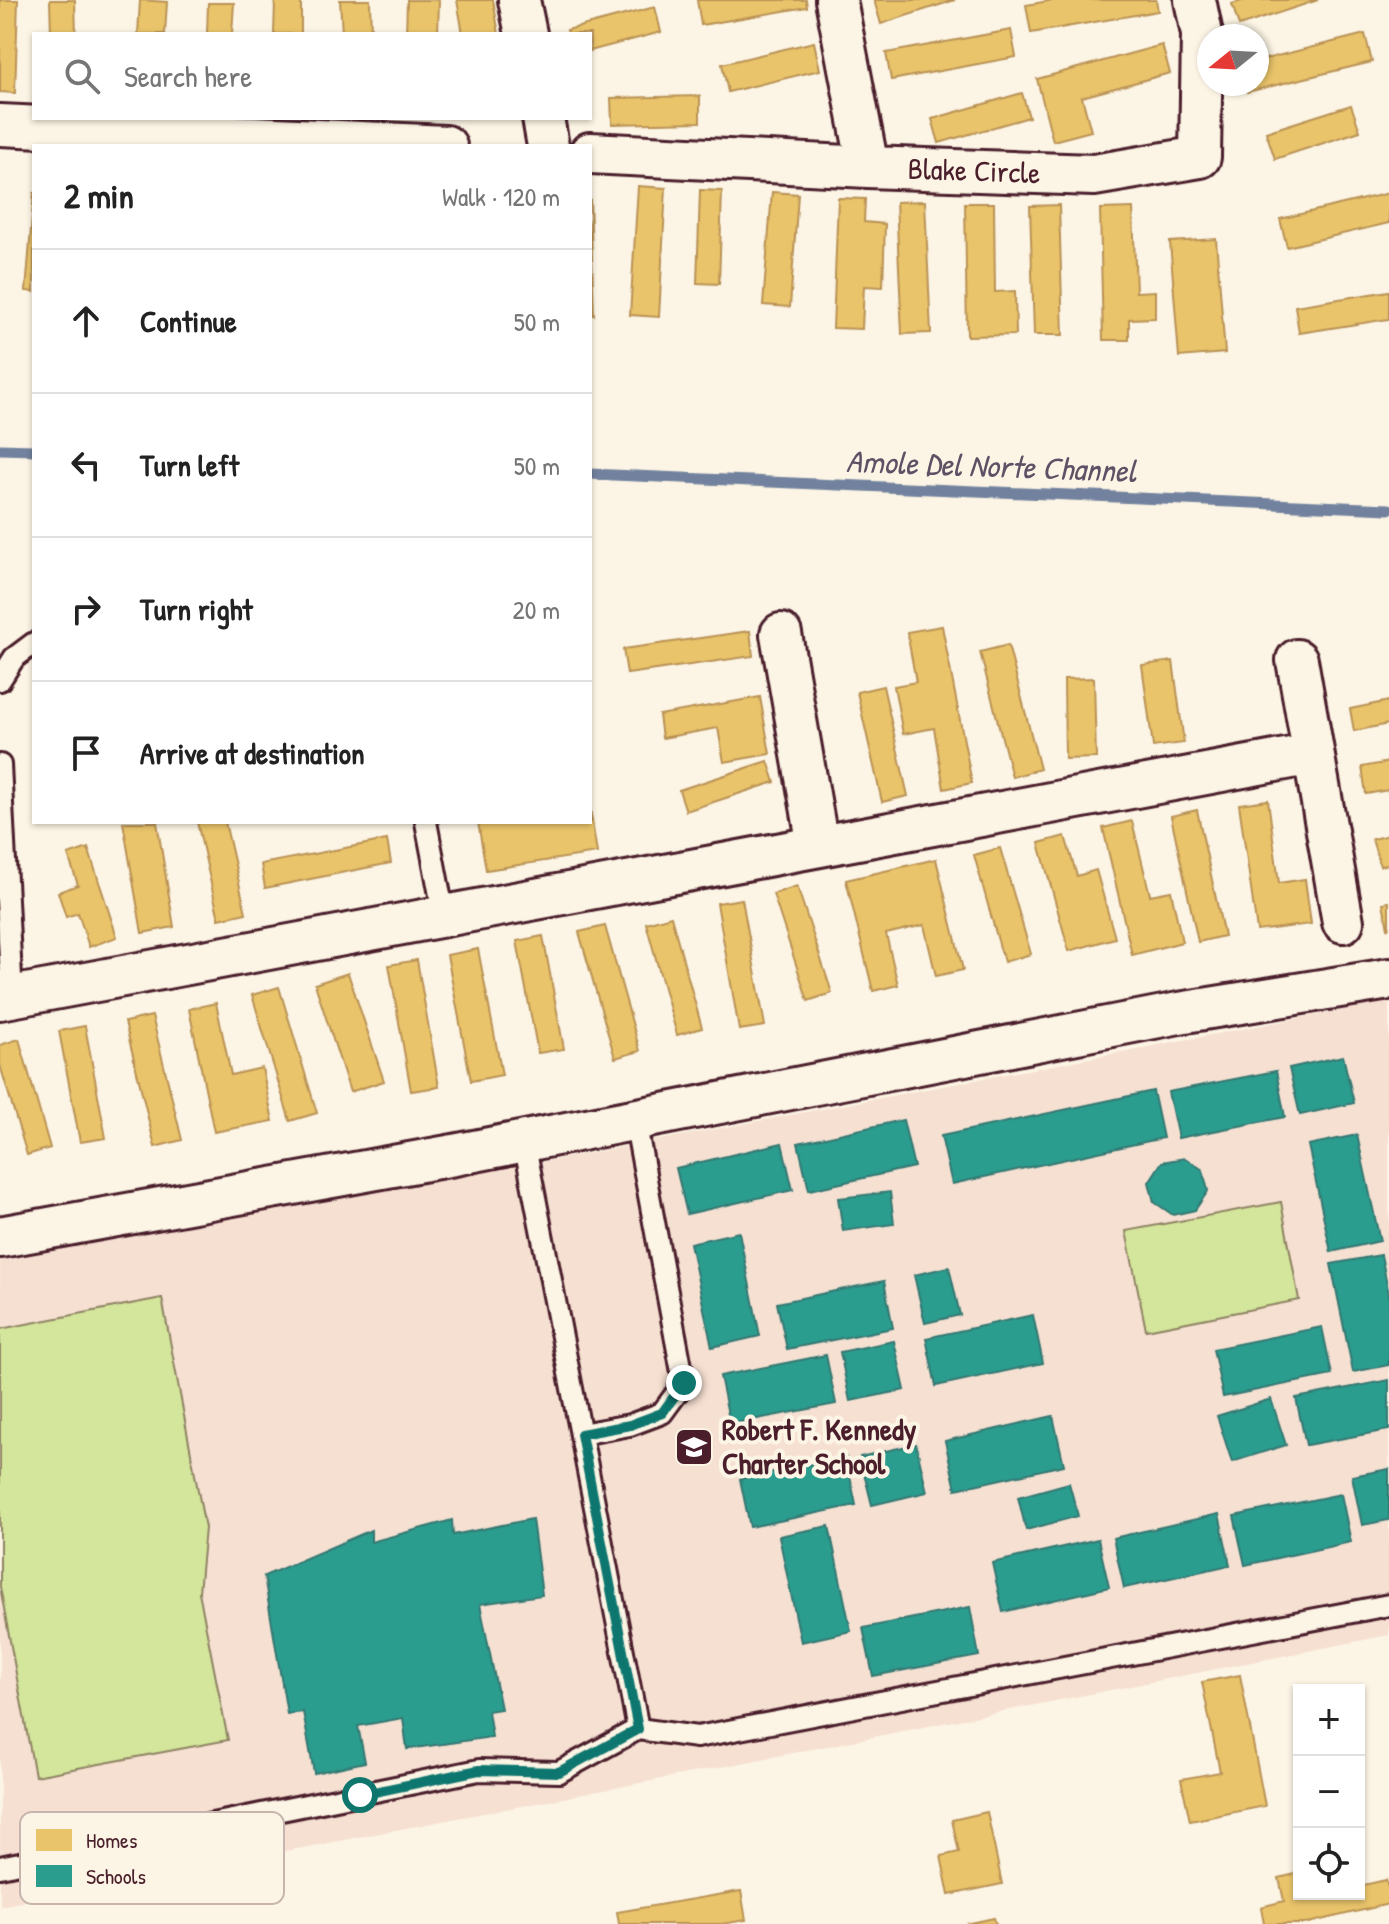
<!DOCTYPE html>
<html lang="en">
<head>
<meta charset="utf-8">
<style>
	body { margin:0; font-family:"Patrick Hand",sans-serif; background:#f2f2f2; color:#222 }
	.controls { position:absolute; right:24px; bottom:24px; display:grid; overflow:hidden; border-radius:0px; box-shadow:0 2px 6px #0004 }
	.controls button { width:72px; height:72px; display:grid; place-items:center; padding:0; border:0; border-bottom:2px solid #e0e0e0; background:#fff; color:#222; font:40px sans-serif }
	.compass { position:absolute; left:1197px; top:24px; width:72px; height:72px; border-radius:50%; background:#fff; box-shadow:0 2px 6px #0004; rotate:252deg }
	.stop { position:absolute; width:24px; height:24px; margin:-18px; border:6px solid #0f766e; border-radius:50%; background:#fff }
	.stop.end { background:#0f766e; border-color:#fff; box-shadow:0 2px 8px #0008 }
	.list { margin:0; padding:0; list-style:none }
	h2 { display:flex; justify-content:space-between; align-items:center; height:104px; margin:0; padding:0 32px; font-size:34px }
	h2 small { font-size:26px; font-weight:400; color:#767676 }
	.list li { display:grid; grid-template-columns:52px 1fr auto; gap:24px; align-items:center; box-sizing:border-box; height:144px; padding:0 32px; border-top:2px solid #e0e0e0 }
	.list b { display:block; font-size:30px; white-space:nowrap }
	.list em { font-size:26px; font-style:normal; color:#767676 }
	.icon { flex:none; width:44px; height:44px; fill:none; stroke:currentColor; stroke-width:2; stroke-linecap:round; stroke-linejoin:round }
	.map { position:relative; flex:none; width:1389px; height:1924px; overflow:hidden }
	.search { position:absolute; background:#fff; box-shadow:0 2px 6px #0004; left:32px; top:32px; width:560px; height:88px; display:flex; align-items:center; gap:20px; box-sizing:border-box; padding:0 28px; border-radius:0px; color:#767676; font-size:30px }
	.panel { position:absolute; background:#fff; box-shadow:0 2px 6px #0004; left:32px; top:144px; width:560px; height:680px; border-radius:0px }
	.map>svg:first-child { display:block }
	.built { fill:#f6e0d2 }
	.green { fill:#d3e69b; stroke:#8e8263; stroke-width:2 }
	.homes { fill:#e9c46a; stroke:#b99257; stroke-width:2 }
	.schools { fill:#2a9d8f; stroke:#347771; stroke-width:2 }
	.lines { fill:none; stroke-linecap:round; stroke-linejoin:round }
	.stream { stroke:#72829e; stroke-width:11 }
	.service-casing { stroke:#4a1f2b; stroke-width:26 }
	.minor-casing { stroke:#4a1f2b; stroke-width:46 }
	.service { stroke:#fcf5e5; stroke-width:20 }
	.minor { stroke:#fcf5e5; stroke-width:40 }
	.route { stroke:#0f766e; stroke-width:10 }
	.labels { text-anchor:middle; stroke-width:8; stroke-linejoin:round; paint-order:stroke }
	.street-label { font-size:30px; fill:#4a1f2b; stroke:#fcf5e5 }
	.poi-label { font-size:30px; font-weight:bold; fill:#4a1f2b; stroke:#fcf5e5; text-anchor:start }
	.water-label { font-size:32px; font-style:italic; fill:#5e5165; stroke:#fcf5e5 }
	.key { fill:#fcf5e5; stroke:#c7b5ad; stroke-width:2 }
	.key-label { font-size:22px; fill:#4a1f2b }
</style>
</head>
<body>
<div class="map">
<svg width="1389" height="1924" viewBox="0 0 1389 1924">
	<rect width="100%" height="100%" fill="#fcf5e5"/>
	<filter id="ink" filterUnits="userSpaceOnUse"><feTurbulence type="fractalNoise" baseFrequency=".0125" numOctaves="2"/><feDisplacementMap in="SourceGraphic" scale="16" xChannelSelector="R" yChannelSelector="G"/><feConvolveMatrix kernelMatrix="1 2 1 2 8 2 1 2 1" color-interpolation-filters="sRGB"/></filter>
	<g filter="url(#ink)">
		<!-- built -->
		<path class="built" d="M1389,1001V1635L651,1781L0,1906V1258L580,1155Z"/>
		<!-- green -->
		<path class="green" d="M1281,1202L1299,1300L1146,1330L1126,1231Z
			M162,1298L205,1528L199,1592L228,1740L35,1776L0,1587V1329Z"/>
		<!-- homes -->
		<path class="homes" d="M0,0H18L15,93L0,92Z
			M50,0H75L76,34H51Z
			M140,0L167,2L165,34H138Z
			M340,0H370L371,34H342Z
			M407,0H439L438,34H406Z
			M457,0H493L499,34H463Z
			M697,0H806L807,7L701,25Z
			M874,0H955L881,24Z
			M1054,0H1156L1158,11L1031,33L1026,5Z
			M1245,0H1318L1239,26L1232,4Z
			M275,1H301V34H274Z
			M208,3H234L232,34H207Z
			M655,7L661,32L590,51V34H568L567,30Z
			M1011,30L1016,57L891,80L886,53Z
			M1365,34L1372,62L1247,92L1245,84H1257V61Z
			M814,42L820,70L728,92L722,64Z
			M1162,45L1170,73L1082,97L1091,131L1053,141L1037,79Z
			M1022,93L1029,117L939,143L932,119Z
			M700,96V122L612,124L611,98Z
			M1351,105L1360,131L1275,159L1266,132Z
			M638,186L666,188L659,317L630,315Z
			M700,190L722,191L719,284L697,283Z
			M34,192V292L26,291Z
			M772,192L798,194L790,307L763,305Z
			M1389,193V223L1287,247L1280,219Z
			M838,198L865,199L864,222L885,224L883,287L864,286L862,329L833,328Z
			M590,199L594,315H590Z
			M925,201L931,333L902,334L896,202Z
			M965,203H994L995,292L1015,291L1016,335L967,336Z
			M1059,205L1063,335H1034L1030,206Z
			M1133,208L1136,292L1155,291V318L1129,319V340H1103L1100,209Z
			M1216,239L1225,353L1179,357L1170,242Z
			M1389,291V319L1299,333L1295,306Z
			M942,626L972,783L944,789L934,728L903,734L894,686L916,682L907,632Z
			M750,631L753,656L627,674L623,649Z
			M1008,645L1040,769L1012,777L980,652Z
			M1173,661L1184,743L1153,747L1142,665Z
			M1094,678L1096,758L1065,759L1064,679Z
			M883,686L908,796L882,802L857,692Z
			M760,697L770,754L724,762L718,728L662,738L659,715Z
			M1389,701V724L1354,731L1350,709Z
			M768,761L775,782L686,811L679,790Z
			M1389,762V790L1366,794L1362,767Z
			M1268,800L1279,883L1305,879L1311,924L1257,931L1239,804Z
			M590,808L597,853L486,870L478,822H590Z
			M1197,810L1224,936L1198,942L1171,816Z
			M1132,821L1150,895L1171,891L1182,942L1132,955L1103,828Z
			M123,822H157L174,927L142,933Z
			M197,822H225L246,913L219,919Z
			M1389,835V864L1380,866L1372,839Z
			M1065,836L1077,876L1096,870L1115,938L1069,951L1039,843Z
			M387,840L391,863L265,888L261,864Z
			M88,848L117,937L89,947L78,913L66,917L58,892L78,885L68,855Z
			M1000,848L1031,954L1004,962L974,855Z
			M936,859L963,970L936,976L924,925L886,934L898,985L873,991L846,880Z
			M797,886L832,993L808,1001L773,894Z
			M742,899L765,1026L739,1030L717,903Z
			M1389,902V927L1388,928L1383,903Z
			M671,916L702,1028L677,1035L646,923Z
			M605,926L640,1051L615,1058L579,932Z
			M543,936L564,1049L538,1053L517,941Z
			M478,949L502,1075L471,1081L447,955Z
			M417,960L439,1087L411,1091L389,965Z
			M348,973L384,1081L350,1092L315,984Z
			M279,987L317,1113L290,1121L252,995Z
			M216,1003L231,1075L262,1068L273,1121L214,1132L189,1009Z
			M152,1016L182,1140L155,1147L125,1022Z
			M85,1026L106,1138L80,1142L59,1031Z
			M19,1039L50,1148L27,1155L0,1065V1045Z
			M1240,1675L1265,1806L1190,1821L1181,1779L1220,1772L1202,1682Z
			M987,1812L1002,1884L949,1895L941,1856L959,1852L952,1820Z
			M1299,1873V1894H1359V1886L1386,1880L1389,1891V1904L1304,1924H1264L1261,1907L1284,1901L1279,1878Z
			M741,1891L746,1920L722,1924H619L617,1912Z
			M994,1918L996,1924H966Z"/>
		<!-- schools -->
		<path class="schools" d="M1343,1056L1354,1103L1300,1115L1289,1068Z
			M1276,1071L1285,1117L1178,1138L1168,1092Z
			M1153,1091L1163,1138L952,1184L941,1136Z
			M903,1120L914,1167L809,1190L798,1143Z
			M1357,1135L1380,1241L1331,1252L1308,1145Z
			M782,1143L793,1190L687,1214L676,1168Z
			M1185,1158L1203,1170L1208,1191L1195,1210L1173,1215L1154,1202L1149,1182L1162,1162Z
			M890,1192L894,1224L843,1231L838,1198Z
			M739,1232L760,1336L712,1347L690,1243Z
			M1381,1255L1389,1294V1365L1353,1372L1331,1264Z
			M949,1267L960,1315L925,1323L914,1275Z
			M884,1281L893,1328L787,1349L777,1303Z
			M1033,1315L1043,1363L936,1386L926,1338Z
			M1322,1327L1332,1375L1223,1397L1213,1349Z
			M894,1341L905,1390L850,1401L840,1352Z
			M826,1355L836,1404L730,1424L720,1376Z
			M1389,1380V1430L1306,1445L1296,1398Z
			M1271,1399L1286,1445L1232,1462L1217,1416Z
			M1053,1416L1064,1465L956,1489L945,1441Z
			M916,1444L927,1492L872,1505L860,1457Z
			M846,1457L856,1505L750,1527L740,1479Z
			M1389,1469V1520L1362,1525L1352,1476Z
			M1069,1483L1078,1516L1026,1530L1018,1497Z
			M1341,1494L1351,1542L1245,1565L1234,1516Z
			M1219,1514L1230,1565L1124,1588L1113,1538Z
			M532,1519L542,1595L480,1604L501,1709L488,1711L492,1737L407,1749L403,1718L358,1726L365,1762L314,1773L303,1712L287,1714L264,1576L371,1530V1542L452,1520L453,1535Z
			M829,1526L851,1631L801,1642L779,1536Z
			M1098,1539L1109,1587L1003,1612L992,1563Z
			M970,1607L979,1656L873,1676L863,1628Z"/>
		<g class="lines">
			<!-- stream -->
			<path class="stream" d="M0,449L34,450
				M590,474L1389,509"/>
			<!-- service casing -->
			<g class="service-casing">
				<path id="service" d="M0,680L14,658L34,643
					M0,765L12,997
					M426,822L444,916
					M524,1141L638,1729
					M581,1434L630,1425L662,1413L684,1383L635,1120
					M0,1867L479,1770L559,1772L638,1729L697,1737L1389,1605"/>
			</g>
			<!-- minor casing -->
			<g class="minor-casing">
				<path id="minor" d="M519,0L526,34
					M836,0L868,167
					M543,118L548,146
					M0,125L446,146
					M590,153L868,167L1094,175L1200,157L1202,34L1195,0
					M781,634L818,846
					M1297,660L1343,922
					M0,999L1313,754
					M0,1237L454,1155L1179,1013L1389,979"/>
			</g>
			<!-- service -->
			<use href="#service" class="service"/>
			<!-- minor -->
			<use href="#minor" class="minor"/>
		</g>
	</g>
	<g class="lines" filter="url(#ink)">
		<!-- route -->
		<path class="route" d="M360,1795L479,1770L559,1772L638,1729L581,1434L630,1425L662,1413L684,1383"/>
	</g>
	<!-- icons -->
	<defs>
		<g id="school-square" transform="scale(2)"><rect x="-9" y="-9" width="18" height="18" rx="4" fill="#4a1f2b" stroke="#fcf5e5"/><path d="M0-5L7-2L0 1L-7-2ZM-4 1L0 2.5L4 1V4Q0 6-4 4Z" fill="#fff"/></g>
	</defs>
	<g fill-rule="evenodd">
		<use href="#school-square" x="694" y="1447"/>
	</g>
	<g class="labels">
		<!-- street labels -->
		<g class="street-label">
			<text transform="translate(974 171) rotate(2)" y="10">Blake Circle</text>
		</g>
		<!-- poi labels -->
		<g class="poi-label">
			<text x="722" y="1440">Robert F. Kennedy<tspan x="722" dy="34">Charter School</tspan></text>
		</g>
		<!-- water labels -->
		<g class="water-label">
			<text transform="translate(991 466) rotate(2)" y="11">Amole Del Norte Channel</text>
		</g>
	</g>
	<!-- legend -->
	<rect x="20" y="1812" width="264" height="92" rx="12" class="key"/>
	<rect x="36" y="1829" width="36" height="22" fill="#e9c46a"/>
	<rect x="36" y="1865" width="36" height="22" fill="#2a9d8f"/>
	<g class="key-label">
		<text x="86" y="1848">Homes</text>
		<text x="86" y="1884">Schools</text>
	</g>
</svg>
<div class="controls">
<button>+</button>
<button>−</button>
<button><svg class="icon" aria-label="locate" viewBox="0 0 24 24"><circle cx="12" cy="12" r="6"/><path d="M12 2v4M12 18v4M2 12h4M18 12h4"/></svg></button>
</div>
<svg class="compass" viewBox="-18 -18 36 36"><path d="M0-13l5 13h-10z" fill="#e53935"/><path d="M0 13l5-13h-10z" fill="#767676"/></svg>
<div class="stop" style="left:360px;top:1795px"></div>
<div class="stop end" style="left:684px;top:1383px"></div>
<div class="search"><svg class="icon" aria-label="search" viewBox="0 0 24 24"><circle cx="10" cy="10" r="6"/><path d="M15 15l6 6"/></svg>Search here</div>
<section class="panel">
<h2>2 min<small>Walk · 120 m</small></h2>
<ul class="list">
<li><svg class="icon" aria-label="ahead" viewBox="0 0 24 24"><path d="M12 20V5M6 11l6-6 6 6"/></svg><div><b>Continue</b></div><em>50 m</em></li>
<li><svg class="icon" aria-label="left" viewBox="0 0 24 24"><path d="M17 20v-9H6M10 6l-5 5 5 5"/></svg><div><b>Turn left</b></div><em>50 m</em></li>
<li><svg class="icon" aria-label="right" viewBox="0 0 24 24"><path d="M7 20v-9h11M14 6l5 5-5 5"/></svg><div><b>Turn right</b></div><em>20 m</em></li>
<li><svg class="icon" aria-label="arrive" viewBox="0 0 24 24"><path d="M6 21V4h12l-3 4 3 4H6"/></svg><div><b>Arrive at destination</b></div></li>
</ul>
</section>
</div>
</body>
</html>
